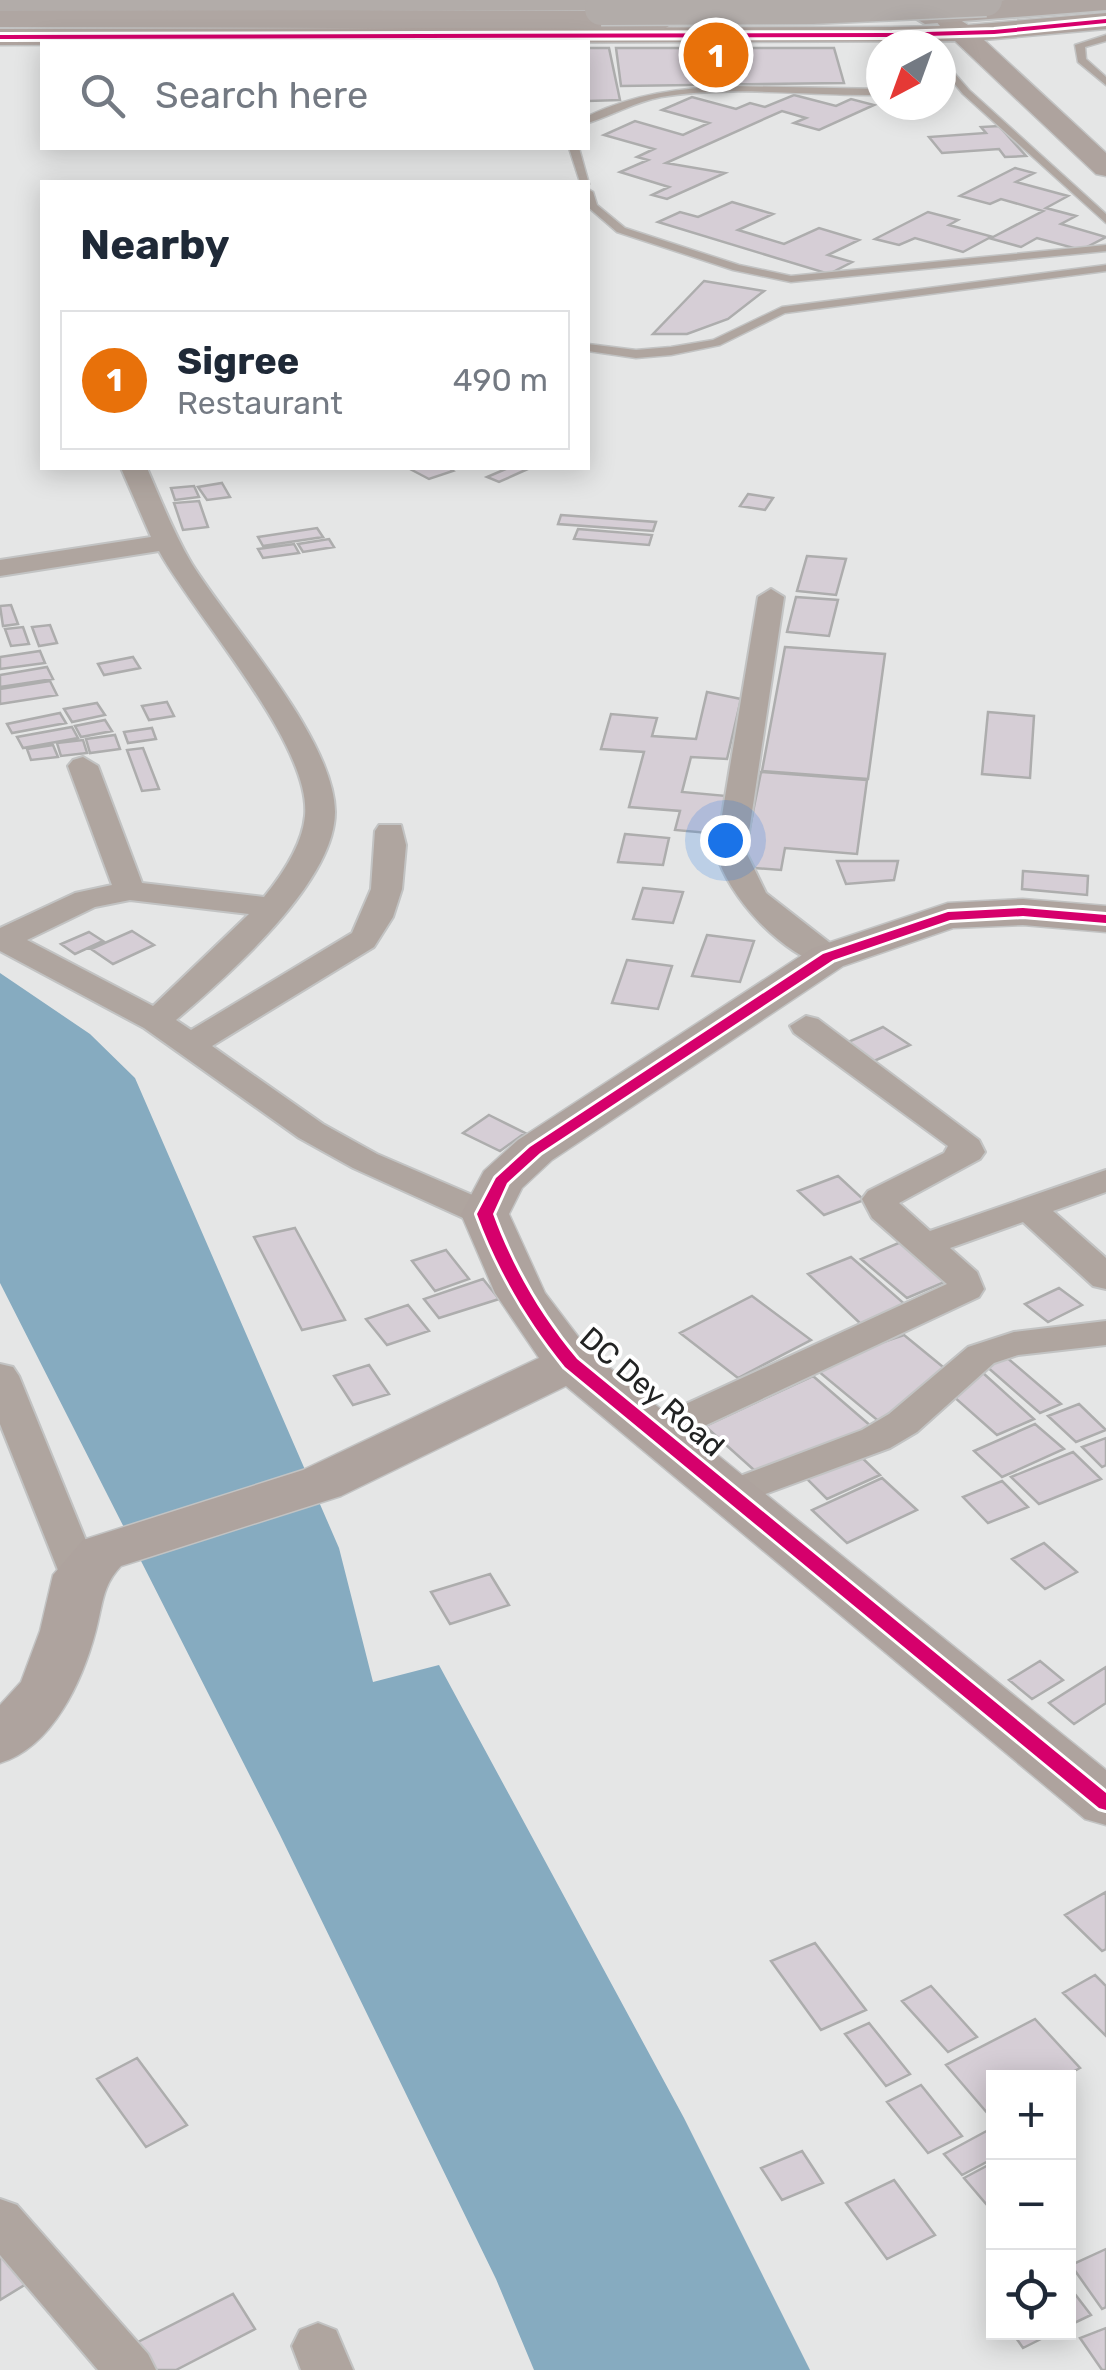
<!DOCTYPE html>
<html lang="en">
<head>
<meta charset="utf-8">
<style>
	body { margin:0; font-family:Rubik,sans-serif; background:#f6f6f7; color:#1f2937 }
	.controls { position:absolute; right:30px; bottom:30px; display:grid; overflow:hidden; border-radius:0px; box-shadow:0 5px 25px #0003 }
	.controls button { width:90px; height:90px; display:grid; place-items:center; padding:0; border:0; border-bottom:2px solid #e0e1e3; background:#fff; color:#1f2937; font:50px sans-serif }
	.compass { position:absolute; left:866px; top:30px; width:90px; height:90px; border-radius:50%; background:#fff; box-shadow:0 5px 25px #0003; rotate:221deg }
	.you { position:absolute; left:725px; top:840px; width:35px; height:35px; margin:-25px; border:8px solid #fff; border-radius:50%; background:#1a73e8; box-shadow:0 0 0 15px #1a73e833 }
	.badge { display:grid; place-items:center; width:65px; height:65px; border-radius:50%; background:#666767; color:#fff; font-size:32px; font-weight:700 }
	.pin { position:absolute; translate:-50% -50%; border:5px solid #fff; box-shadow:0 2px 10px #0006 }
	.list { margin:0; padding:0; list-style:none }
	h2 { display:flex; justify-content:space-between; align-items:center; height:130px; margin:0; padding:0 40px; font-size:42px }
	h2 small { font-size:32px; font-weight:400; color:#747a83 }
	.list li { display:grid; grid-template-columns:65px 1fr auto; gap:30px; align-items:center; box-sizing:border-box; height:140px; margin:0 20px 20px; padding:0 20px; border:2px solid #e0e1e3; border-radius:0px }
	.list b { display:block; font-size:38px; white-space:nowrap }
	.list p { margin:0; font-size:32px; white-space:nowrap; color:#747a83 }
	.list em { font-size:32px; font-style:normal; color:#747a83 }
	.icon { flex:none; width:55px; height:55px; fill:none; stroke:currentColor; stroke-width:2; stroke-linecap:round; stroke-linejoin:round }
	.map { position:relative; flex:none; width:1106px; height:2370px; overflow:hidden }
	.search { position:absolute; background:#fff; box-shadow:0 5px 25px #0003; left:40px; top:40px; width:550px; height:110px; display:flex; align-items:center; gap:25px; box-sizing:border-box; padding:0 35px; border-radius:0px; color:#747a83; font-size:38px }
	.panel { position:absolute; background:#fff; box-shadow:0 5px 25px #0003; left:40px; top:180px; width:550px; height:290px; border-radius:0px }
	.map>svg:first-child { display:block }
	.water { fill:#86abc0 }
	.building { fill:#d6ced6; stroke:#adadad; stroke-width:2.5 }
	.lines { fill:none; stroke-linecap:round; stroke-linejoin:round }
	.lane-casing { stroke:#c2c3c3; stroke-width:3 }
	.street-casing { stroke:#c2c3c3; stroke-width:4 }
	.secondary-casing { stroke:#c2c3c3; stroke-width:3 }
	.primary-casing { stroke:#c2c3c3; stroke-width:4 }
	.highway-casing { stroke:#c2c3c3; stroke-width:4 }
	.lane { fill:#afa59f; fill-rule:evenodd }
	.street { fill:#afa59f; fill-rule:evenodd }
	.secondary { fill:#aea39e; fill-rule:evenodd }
	.primary { fill:#afa6a2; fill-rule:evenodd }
	.highway { fill:#b2aca9; fill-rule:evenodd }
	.highway-bridge-casing { stroke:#c2c3c3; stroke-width:35; stroke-linecap:butt }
	.highway-bridge { stroke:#b2aca9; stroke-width:32 }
	.cycleway-casing { stroke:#fff; stroke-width:6 }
	.cycleway { fill:#d6006c; fill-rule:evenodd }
	.labels { text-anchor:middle; stroke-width:8; stroke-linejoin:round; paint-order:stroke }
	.street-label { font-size:30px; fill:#222323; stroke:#fff }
</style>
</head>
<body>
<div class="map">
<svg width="1106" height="2370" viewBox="0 0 1106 2370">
	<rect width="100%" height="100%" fill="#e5e6e6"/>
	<!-- water -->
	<path class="water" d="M0,973L90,1034L135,1078L339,1548L373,1682L439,1665L684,2118L810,2370H534L496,2279L280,1835L0,1283Z"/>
	<!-- building -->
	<path class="building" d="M588,48H609L620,100L588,101Z
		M616,48H834L844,83L621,86Z
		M794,95L836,106L851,99L874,105L819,130L794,123L806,118L782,111L666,163L725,173L667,199L652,195L669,187L620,172L648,160L637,157L654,149L604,135L635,121L683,135L709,123L662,110L692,97L736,109L750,103L765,107Z
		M999,126L1026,156L1005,157L999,149L942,153L929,137L986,133L981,127Z
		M1015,168L1034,173L1016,182L1068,196L1046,208L1076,216L1061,224L1106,237L1081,250L1037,238L1021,247L989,238L963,252L915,238L899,245L875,239L928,212L958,220L949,225L993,237L1043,211L1001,199L990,204L960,196Z
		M732,202L773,214L738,230L784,244L819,228L859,240L828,255L852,262L829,274L658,222L680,212L698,217Z
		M704,281L764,291L728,319L687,334H653Z
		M408,468H448L453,471L429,479Z
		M508,468H530L499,482L487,477Z
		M222,483L230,497L207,500L198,487Z
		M194,486L199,497L175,500L171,488Z
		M748,494L773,498L765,510L740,506Z
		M199,501L208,527L183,530L174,503Z
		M561,515L656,522L653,531L558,524Z
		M317,528L323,537L263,546L258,537Z
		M578,529L652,535L649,545L574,539Z
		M329,539L334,547L303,552L298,544Z
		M294,544L299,553L263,558L258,549Z
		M807,556L846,559L836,595L797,591Z
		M796,597L838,600L829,636L787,632Z
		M11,605L18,624L3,626L0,606Z
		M50,625L57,643L39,646L32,627Z
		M23,627L29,644L11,646L5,629Z
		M785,647L885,654L868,779L762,771Z
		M40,651L45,663L0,669V657Z
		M133,657L140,668L104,675L98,664Z
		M47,667L53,679L0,687V675Z
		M50,681L57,695L0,704V689Z
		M707,692L741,699L727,759L691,757L682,792L727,796L719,834L675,830L680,811L629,807L644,752L601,749L611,714L657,718L652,736L696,739Z
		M167,702L174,716L149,720L142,706Z
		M97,703L105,715L72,722L64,709Z
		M988,712L1034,716L1030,778L982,774Z
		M60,713L66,723L12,733L7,724Z
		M105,720L112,731L81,737L75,726Z
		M72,727L78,738L23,748L17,737Z
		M152,728L156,739L128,743L124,732Z
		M115,735L120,749L90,753L86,739Z
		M83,740L87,753L61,756L57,743Z
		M53,745L58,757L31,760L27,749Z
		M143,748L159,789L142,791L127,750Z
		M761,772L867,780L857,854L785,848L781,870L742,867Z
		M625,834L669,838L663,865L618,862Z
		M837,861H898L894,880L846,884Z
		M1023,871L1088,876L1087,895L1022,889Z
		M643,888L683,892L673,923L633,919Z
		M132,931L154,945L113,964L91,949Z
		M89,932L103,941L75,954L61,944Z
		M707,935L754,941L740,982L692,976Z
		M627,960L672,966L658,1009L612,1003Z
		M883,1027L910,1045L874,1061L848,1042Z
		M489,1115L525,1133L500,1151L463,1133Z
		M838,1176L864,1200L824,1215L798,1191Z
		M295,1228L345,1320L302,1330L254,1237Z
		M901,1242L947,1281L907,1298L861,1259Z
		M446,1250L469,1279L435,1291L412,1261Z
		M851,1257L908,1307L863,1326L808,1274Z
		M483,1279L499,1299L439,1318L424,1299Z
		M1059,1288L1082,1305L1048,1322L1025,1304Z
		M752,1296L811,1340L738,1378L680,1333Z
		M408,1305L429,1331L387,1345L366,1319Z
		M904,1335L948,1371L882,1424L812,1366Z
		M1005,1356L1061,1404L1040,1413L985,1365Z
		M369,1365L389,1394L353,1405L334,1376Z
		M983,1373L1034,1419L997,1435L945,1389Z
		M813,1376L872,1427L764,1479L705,1426Z
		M1079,1404L1106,1430L1076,1442L1048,1416Z
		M1035,1424L1064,1449L1002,1477L974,1451Z
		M1106,1438V1465L1102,1467L1082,1447Z
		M854,1450L880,1475L827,1499L802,1474Z
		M1073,1452L1101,1479L1039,1504L1011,1477Z
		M882,1478L917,1510L847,1543L812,1510Z
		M1002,1481L1028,1507L988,1523L963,1497Z
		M1044,1543L1077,1572L1045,1589L1012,1559Z
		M490,1574L509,1605L450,1624L431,1592Z
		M1040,1661L1063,1680L1032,1699L1009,1680Z
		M1106,1667V1703L1074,1724L1049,1703Z
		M1106,1892V1949L1102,1951L1065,1915Z
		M815,1943L866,2010L821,2030L771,1961Z
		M1095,1975L1106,1986V2036L1063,1993Z
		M931,1986L977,2037L948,2052L902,2001Z
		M1035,2019L1080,2068L1061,2078H994V2113L989,2115L946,2065Z
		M869,2023L910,2074L886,2086L845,2034Z
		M137,2058L187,2125L146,2147L97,2079Z
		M921,2085L962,2136L928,2153L887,2102Z
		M994,2127V2158L962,2175L944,2154Z
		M802,2151L823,2183L782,2200L761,2168Z
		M994,2162V2202L987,2205L964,2178Z
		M894,2180L935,2235L887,2259L846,2203Z
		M1106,2249V2307L1102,2309L1071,2265Z
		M0,2250L36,2278L0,2300Z
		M1068,2285L1091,2315L1068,2326Z
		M233,2294L255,2329L176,2370H152L136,2343Z
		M1106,2328V2370H1102L1080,2338Z
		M1012,2332H1055L1023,2348Z"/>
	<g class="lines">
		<!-- lane casing -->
		<g class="lane-casing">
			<path id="lane" d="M1106,35V41L1085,47L1086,59L1106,77V85L1078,62L1075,45Z
				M941,58L969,90L1106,214V223L963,94L941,67Z
				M731,86L881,89V95C808,96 734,85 661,97C635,102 613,115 588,123V116C634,94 679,88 731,86Z
				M569,148H579L589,184L580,182Z
				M588,189L593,192L597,205L625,228L739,265L791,276L1106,245V251L791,282L733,270L617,232L588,207Z
				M1106,265V271L785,313L720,345L671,355L636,358L588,351V344L636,350L671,347L713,340L782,307Z"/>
		</g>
		<!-- street casing -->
		<g class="street-casing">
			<path id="street" d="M121,468H147C161,500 174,534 192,564C232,628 334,738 335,812C335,883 226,977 176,1020L191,1030L352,933L371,889L375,831L379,825H401L406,845L402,889L393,917L374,947L212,1046L323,1124L377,1154L498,1206L503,1214L498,1222H472L353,1168L299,1138L144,1028L0,951V928L75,893L112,885L68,766L73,760L83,757L98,766L142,883L264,897C282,875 302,846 305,816C312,745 194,615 159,551L0,576V560L151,537ZM130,900L249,914L153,1006L27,940L95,907Z
				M771,589L784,597L746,852L766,893L839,950L844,957L839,964L828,967C782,955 728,897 716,852L758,597Z
				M806,1016L818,1019L979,1140L985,1152L980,1159L899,1203L930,1231L1106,1170V1192L1053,1211L1106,1258V1289L1093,1286L1023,1222L950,1248L977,1272L984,1289L979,1297L670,1442L656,1446L642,1442L637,1433L642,1424L947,1284L872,1218L862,1199L868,1191L944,1153L948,1146L794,1033L790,1026Z
				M1106,1321V1345L1018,1355L994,1363L917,1432L890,1448L730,1507L716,1503L710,1494L716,1485L862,1430L889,1414L968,1347L1014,1332Z
				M0,1364L13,1367L19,1376L100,1575L94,1585L80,1589L66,1585L60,1575L0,1424Z
				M0,2199L17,2205L148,2354L156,2370H98L0,2255Z
				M318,2323L336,2330L353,2370H301L292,2346L300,2330Z"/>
		</g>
		<!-- secondary casing -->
		<g class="secondary-casing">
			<path id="secondary" d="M948,12L968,25L1106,13V29L984,40L1106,153V176L1096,174L955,41L0,45V29L892,27L940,26L935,20Z
				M1023,899L1106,906V932L1023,925L953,928L843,966L552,1160L522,1188L509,1214L545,1293L589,1351L1106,1770V1825L1085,1819L566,1386L341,1496L121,1566C102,1586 103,1604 96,1630C83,1680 53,1747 0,1763V1705L21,1682L40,1631L53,1575L83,1540L303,1470L539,1358L495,1293L461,1214L484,1171L518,1140L813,948L948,903Z"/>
		</g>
		<!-- primary casing -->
		<g class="primary-casing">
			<path id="primary" d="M1005,0H1106V10L925,24L910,15L925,6Z
				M0,9L664,11L679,20L664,29L0,27Z"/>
		</g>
		<!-- highway casing -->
		<g class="highway-casing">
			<path id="highway" d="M0,0H676L677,1L662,10L0,11Z"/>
		</g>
		<!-- lane -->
		<use href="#lane" class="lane"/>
		<!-- street -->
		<use href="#street" class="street"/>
		<!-- secondary -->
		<use href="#secondary" class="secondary"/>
		<!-- primary -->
		<use href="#primary" class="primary"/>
		<!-- highway -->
		<use href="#highway" class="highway"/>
		<!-- highway-bridge casing -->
		<g class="highway-bridge-casing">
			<path id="highway-bridge" d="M601,9L812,8L986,0"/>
		</g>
		<!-- highway-bridge -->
		<use href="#highway-bridge" class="highway-bridge"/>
		<!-- cycleway casing -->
		<g class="cycleway-casing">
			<path id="cycleway" d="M1106,19V23L994,34L892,37L0,39V35L892,33L994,30Z
				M1023,908L1106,915V923L1023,916L950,920L833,960L540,1153L507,1183L493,1214C513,1268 540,1315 577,1359L1106,1793V1810L1099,1808L565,1367C527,1320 498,1271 477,1214L496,1178L530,1147L823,954L948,912Z"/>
		</g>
		<!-- cycleway -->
		<use href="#cycleway" class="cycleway"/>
	</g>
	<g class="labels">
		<!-- street labels -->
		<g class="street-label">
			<text transform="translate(652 1392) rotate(41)" y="10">DC Dey Road</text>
		</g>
	</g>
</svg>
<div class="controls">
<button>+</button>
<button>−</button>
<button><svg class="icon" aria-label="locate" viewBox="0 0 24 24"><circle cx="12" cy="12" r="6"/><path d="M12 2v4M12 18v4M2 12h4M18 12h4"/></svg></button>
</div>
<svg class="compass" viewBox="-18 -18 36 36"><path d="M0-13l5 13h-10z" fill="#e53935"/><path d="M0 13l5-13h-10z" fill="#747a83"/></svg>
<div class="you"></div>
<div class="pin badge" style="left:716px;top:55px;background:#e8710a">1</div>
<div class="search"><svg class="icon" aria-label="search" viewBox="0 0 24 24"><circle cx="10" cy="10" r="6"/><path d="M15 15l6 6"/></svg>Search here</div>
<section class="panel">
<h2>Nearby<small></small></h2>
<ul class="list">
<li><span class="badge" style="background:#e8710a">1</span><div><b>Sigree</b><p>Restaurant</p></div><em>490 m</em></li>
</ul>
</section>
</div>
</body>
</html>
